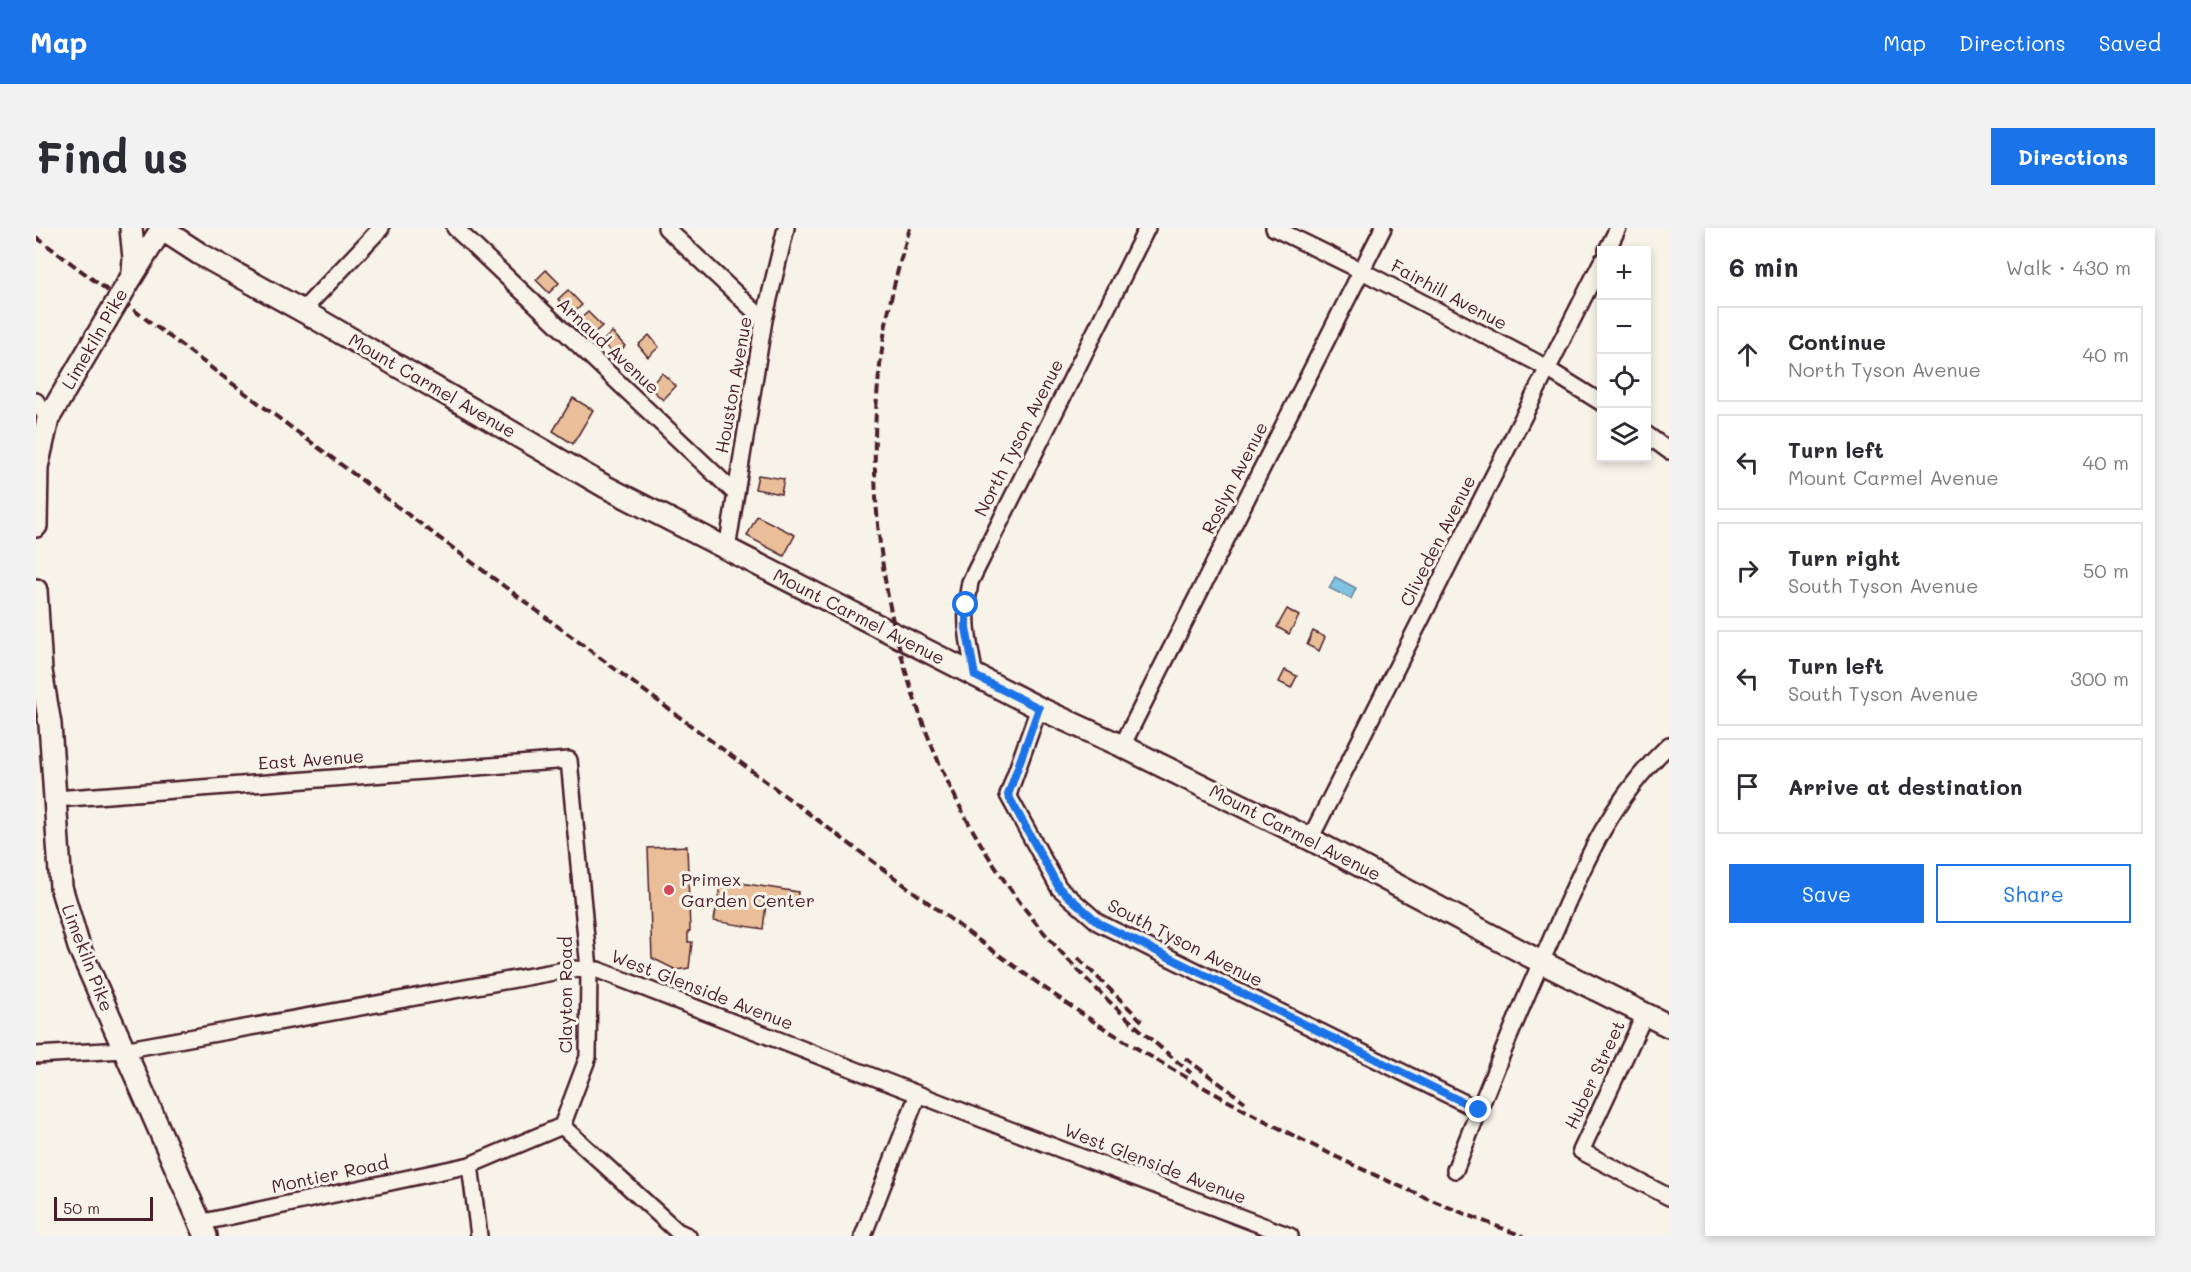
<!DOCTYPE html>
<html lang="en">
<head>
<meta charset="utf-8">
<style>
	body { margin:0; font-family:Mali,sans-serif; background:#f2f2f3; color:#2b2b33 }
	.controls { position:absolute; right:18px; top:18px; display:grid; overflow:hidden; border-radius:0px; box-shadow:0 3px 9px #0003 }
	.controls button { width:54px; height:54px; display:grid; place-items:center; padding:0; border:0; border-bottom:2px solid #e1e1e2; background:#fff; color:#2b2b33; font:30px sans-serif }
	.scale { position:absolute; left:18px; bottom:15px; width:99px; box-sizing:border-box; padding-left:6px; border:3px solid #4a1f2b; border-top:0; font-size:16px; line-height:21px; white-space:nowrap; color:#4a1f2b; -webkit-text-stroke:4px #f7f3e8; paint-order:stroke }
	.stop { position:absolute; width:18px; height:18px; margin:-14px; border:4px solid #1a73e8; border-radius:50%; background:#fff }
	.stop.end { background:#1a73e8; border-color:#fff; box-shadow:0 2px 6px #0008 }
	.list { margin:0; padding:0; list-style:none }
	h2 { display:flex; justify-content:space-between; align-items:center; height:78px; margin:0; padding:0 24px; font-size:26px }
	h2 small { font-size:20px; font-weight:400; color:#7c7c81 }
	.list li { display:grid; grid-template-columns:39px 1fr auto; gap:18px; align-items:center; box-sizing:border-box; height:96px; margin:0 12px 12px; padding:0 12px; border:2px solid #e1e1e2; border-radius:0px }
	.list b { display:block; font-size:22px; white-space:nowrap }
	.list p { margin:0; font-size:20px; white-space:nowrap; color:#7c7c81 }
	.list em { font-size:20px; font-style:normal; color:#7c7c81 }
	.actions { display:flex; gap:12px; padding:18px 24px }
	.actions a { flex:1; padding:14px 0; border:2px solid #1a73e8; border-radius:0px; text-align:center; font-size:21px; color:#1a73e8 }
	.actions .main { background:#1a73e8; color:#fff }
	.icon { flex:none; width:33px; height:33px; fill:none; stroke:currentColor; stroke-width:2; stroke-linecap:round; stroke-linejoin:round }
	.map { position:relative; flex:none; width:1633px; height:1008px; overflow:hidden; border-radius:0px }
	header { display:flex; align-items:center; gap:36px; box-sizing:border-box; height:84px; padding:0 30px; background:#1a73e8; color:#fff }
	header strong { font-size:28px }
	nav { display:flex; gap:33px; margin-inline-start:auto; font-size:21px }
	.intro { display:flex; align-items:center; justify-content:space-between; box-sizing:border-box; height:144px; padding:0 36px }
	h1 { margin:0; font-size:42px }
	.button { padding:15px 27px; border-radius:0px; background:#1a73e8; color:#fff; font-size:21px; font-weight:700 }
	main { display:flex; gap:36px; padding:0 36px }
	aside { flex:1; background:#fff; border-radius:0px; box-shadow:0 3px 9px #0003 }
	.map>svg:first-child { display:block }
	.water { fill:#80c2e1; stroke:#6a8198; stroke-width:1.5 }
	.building { fill:#e9be99; stroke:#4a1f2b; stroke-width:1.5 }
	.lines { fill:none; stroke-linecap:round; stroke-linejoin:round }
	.street-casing { stroke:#4a1f2b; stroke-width:20 }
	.secondary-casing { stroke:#4a1f2b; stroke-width:26 }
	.street { stroke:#f7f3e8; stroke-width:15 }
	.secondary { stroke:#f7f3e8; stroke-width:21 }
	.rail { stroke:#4a1f2b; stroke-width:4; stroke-dasharray:9 4.5; stroke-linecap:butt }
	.secondary-bridge-casing { stroke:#4a1f2b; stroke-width:26; stroke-linecap:butt }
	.secondary-bridge { stroke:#f7f3e8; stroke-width:21 }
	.route { stroke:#1a73e8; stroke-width:8 }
	.poi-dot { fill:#d1495b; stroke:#f7f3e8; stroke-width:2 }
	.labels { text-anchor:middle; stroke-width:6; stroke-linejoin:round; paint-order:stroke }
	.street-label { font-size:18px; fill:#4a1f2b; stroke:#f7f3e8 }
	.poi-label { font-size:18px; fill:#4a1f2b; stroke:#f7f3e8; text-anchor:start }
</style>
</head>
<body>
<header>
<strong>Map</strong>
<nav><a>Map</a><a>Directions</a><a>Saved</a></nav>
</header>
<div class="intro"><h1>Find us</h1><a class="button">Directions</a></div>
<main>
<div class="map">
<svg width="1633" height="1008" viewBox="0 0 1633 1008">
	<rect width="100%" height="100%" fill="#f7f3e8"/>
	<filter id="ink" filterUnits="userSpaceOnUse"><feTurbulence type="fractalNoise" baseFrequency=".0167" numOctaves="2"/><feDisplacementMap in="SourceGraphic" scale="12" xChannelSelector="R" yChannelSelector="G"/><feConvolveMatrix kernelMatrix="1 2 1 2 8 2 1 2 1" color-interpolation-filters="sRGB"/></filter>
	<g filter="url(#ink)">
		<!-- water -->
		<path class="water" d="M1299,349L1320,360L1315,371L1293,360Z"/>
		<!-- building -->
		<path class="building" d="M510,42L523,55L513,65L500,52Z
			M532,62L546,77L536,86L522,71Z
			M552,84L566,98L556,107L542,93Z
			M576,104L589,118L579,128L566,114Z
			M613,107L623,119L612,129L602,117Z
			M626,145L640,158L627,172L613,159Z
			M537,170L557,182L537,216L517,203Z
			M722,247L748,251L745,266L719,261Z
			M721,288L759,307L748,328L711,308Z
			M1251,381L1263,388L1253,406L1241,399Z
			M1277,403L1289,409L1283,423L1271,417Z
			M1249,442L1261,448L1255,460L1243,454Z
			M651,618L654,703H652V714H656L653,740L640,742L616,730L612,620Z
			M685,652L762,664L760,681L730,676L727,701L678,693Z"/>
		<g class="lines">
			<!-- street casing -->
			<g class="street-casing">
				<path id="street" d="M419,0L699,265
					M630,0L728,92
					M1238,0L1326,43L1500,134L1566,175
					M1571,22L1582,0
					M266,83L345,0
					M0,173L12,191
					M1610,206L1633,223
					M691,321L728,92L750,0
					M939,448C932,412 927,390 934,354L1111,0
					M1003,480L972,567L1023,660L1063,695L1443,882
					M1086,518L1347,0
					M20,571L533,532L553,741L552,829L526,898L434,937L163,995
					M1274,611L1566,33
					M1609,786L1545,923L1633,969
					M0,827L87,822L534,741L562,742L1008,915L1254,1008
					M526,898L641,1003L652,1008
					M434,937L443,1008
					M1419,942C1448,869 1478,795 1510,723C1544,646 1570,576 1633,517
					M827,1008L882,866"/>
			</g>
			<!-- secondary casing -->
			<g class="secondary-casing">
				<path id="secondary" d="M95,0L98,30L97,45
					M124,0L164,26L274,87L570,259L1003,480L1086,518L1274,611L1505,734L1633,798
					M95,50L126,0
					M0,298L1,239L12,191L69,94
					M0,362L5,443L14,496L25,659L43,719L170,1008"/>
			</g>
			<!-- street -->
			<use href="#street" class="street"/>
			<!-- secondary -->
			<use href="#secondary" class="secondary"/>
			<!-- rail -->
			<path class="rail" d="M874,0C861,42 850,86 845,130C820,322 871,527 989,681C1037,743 1094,795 1155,845
				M0,9L949,717C991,747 1032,778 1076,805C1205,885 1344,956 1487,1008
				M1042,730L1106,793
				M1149,830L1209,874"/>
			<!-- secondary-bridge casing -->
			<g class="secondary-bridge-casing">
				<path id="secondary-bridge" d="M69,94L95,50"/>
			</g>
			<!-- secondary-bridge -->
			<use href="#secondary-bridge" class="secondary-bridge"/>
		</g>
	</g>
	<g class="lines" filter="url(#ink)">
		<!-- route -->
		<path class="route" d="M930,377V400L939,448L1003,480L972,567L1023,660L1063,695L1443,882"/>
	</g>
	<!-- markers -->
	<circle class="poi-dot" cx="633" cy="662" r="6"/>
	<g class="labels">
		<!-- street labels -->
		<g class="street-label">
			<text transform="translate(1413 67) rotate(28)" y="6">Fairhill Avenue</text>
			<text transform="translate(59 111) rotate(-60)" y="6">Limekiln Pike</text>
			<text transform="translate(572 118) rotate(43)" y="6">Arnaud Avenue</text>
			<text transform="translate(698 157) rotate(-80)" y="6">Houston Avenue</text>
			<text transform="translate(396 158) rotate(30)" y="6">Mount Carmel Avenue</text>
			<text transform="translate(983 210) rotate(-63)" y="6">North Tyson Avenue</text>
			<text transform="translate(1199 250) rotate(-63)" y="6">Roslyn Avenue</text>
			<text transform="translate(1402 313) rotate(-63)" y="6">Cliveden Avenue</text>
			<text transform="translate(823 389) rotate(27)" y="6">Mount Carmel Avenue</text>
			<text transform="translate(275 532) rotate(-4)" y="6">East Avenue</text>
			<text transform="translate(1259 605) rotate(27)" y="6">Mount Carmel Avenue</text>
			<text transform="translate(1149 715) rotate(27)" y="6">South Tyson Avenue</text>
			<text transform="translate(51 730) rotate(69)" y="6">Limekiln Pike</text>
			<text transform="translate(666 762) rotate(21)" y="6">West Glenside Avenue</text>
			<text transform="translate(530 767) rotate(-90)" y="6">Clayton Road</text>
			<text transform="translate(1559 847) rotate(-65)" y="6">Huber Street</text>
			<text transform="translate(1119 936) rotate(21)" y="6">West Glenside Avenue</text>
			<text transform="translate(294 947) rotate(-12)" y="6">Montier Road</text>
		</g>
		<!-- poi labels -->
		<g class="poi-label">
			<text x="645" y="658">Primex<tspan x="645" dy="21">Garden Center</tspan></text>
		</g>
	</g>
</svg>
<div class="controls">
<button>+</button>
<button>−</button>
<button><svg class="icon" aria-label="locate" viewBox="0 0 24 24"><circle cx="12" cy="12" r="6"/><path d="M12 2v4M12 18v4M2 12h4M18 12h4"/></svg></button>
<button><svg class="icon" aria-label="layers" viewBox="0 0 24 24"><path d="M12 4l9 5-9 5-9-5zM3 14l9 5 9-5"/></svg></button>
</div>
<div class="scale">50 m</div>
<div class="stop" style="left:930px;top:377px"></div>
<div class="stop end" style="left:1443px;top:882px"></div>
</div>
<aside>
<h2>6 min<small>Walk · 430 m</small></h2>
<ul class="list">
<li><svg class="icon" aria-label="ahead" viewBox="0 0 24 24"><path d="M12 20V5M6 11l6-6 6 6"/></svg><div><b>Continue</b><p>North Tyson Avenue</p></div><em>40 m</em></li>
<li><svg class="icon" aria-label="left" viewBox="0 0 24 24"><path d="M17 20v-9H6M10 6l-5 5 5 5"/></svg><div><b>Turn left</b><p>Mount Carmel Avenue</p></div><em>40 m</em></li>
<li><svg class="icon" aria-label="right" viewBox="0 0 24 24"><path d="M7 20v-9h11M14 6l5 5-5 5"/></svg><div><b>Turn right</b><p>South Tyson Avenue</p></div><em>50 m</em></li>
<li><svg class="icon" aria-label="left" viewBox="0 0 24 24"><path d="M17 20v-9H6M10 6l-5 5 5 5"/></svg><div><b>Turn left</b><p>South Tyson Avenue</p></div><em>300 m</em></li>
<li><svg class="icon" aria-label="arrive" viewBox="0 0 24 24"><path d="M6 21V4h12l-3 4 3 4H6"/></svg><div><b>Arrive at destination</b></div></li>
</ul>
<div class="actions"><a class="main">Save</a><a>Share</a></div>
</aside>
</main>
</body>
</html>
